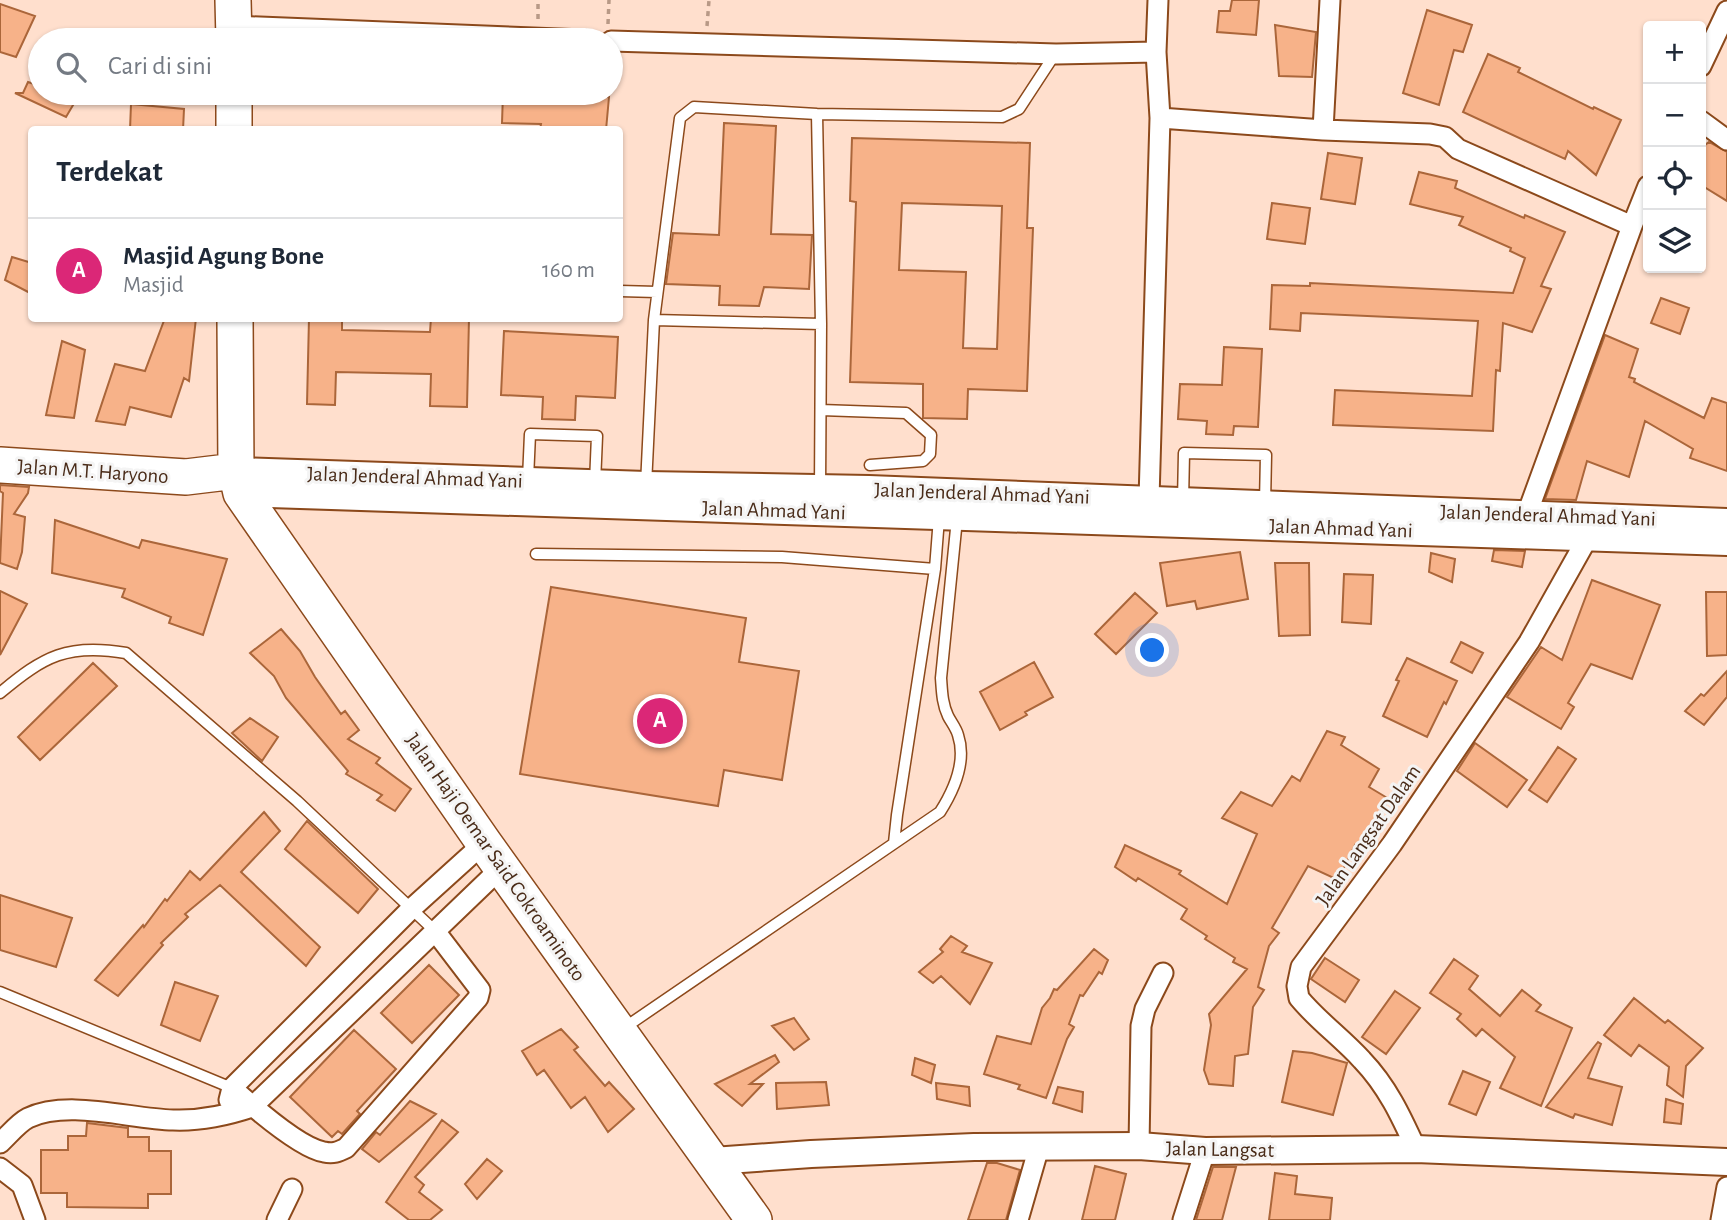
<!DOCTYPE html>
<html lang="id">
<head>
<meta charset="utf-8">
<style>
	body { margin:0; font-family:"Alegreya Sans",sans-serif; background:#f6f6f7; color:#1f2937 }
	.controls { position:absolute; right:21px; top:21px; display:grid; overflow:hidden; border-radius:7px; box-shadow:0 2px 5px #0004 }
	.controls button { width:63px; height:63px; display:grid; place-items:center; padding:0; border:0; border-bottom:2px solid #e0e1e3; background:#fff; color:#1f2937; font:35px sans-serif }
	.you { position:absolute; left:1153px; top:651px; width:24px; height:24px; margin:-18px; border:5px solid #fff; border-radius:50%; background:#1a73e8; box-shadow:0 0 0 10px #1a73e833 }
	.badge { display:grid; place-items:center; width:46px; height:46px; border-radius:50%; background:#db2777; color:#fff; font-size:23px; font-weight:700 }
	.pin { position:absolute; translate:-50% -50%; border:4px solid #fff; box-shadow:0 2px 7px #0006 }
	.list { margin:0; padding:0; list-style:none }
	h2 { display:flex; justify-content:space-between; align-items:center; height:91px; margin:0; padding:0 28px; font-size:30px }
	h2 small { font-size:23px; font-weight:400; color:#747a83 }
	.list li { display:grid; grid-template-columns:46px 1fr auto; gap:21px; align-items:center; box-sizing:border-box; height:105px; padding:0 28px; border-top:2px solid #e0e1e3 }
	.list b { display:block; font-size:26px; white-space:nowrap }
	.list p { margin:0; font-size:23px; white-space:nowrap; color:#747a83 }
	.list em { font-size:23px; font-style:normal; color:#747a83 }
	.icon { flex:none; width:38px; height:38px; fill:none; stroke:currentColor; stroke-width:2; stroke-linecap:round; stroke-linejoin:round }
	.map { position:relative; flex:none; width:1727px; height:1220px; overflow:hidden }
	.search { position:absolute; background:#fff; box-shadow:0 2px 5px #0004; left:28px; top:28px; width:595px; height:77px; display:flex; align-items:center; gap:18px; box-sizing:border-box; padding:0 24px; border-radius:38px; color:#747a83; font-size:26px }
	.panel { position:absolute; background:#fff; box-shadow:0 2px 5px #0004; left:28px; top:126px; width:595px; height:196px; border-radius:7px }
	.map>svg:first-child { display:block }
	.building { fill:#f7b289; stroke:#ab663a; stroke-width:2; fill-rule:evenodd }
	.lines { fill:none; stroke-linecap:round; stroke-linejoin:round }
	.lane-casing { stroke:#8c491b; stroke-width:13 }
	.street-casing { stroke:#8c491b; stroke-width:23 }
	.secondary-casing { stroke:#8c491b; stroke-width:30 }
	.highway-casing { stroke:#8c491b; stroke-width:38 }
	.path { stroke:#b89986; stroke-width:3.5; stroke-dasharray:5 5; stroke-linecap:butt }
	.lane { stroke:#fff; stroke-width:10 }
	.street { stroke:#fff; stroke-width:19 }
	.secondary { stroke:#fff; stroke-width:26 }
	.highway { stroke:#fff; stroke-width:35 }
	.labels { text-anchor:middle; stroke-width:6; stroke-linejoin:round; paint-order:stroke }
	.street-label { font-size:21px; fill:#492b18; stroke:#f4f4f4 }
</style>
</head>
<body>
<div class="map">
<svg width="1727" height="1220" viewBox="0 0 1727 1220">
	<rect width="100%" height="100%" fill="#ffdfcd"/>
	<!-- building -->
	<path class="building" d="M1232,0H1259L1256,35L1217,32L1219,11H1230Z
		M0,4L35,16L16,57L0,52Z
		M1427,10L1472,25L1463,52L1454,50L1439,105L1403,93Z
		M1275,25L1316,32L1312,77L1279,76Z
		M1488,54L1520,68L1518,72L1593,109L1594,107L1621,120L1596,175L1568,151L1565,159L1463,112Z
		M28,82L40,86V93H57L76,100L66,117L15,93H23Z
		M503,93H556L609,97L606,130H540L541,124L502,123Z
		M131,104L184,109L183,130H130Z
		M724,123L776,126L771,234L812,235L809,289L764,287L759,306L719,305L720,286L666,284L673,233L719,235Z
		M852,138L1030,143L1027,228H1033L1027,391L968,389L967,419L923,418V384L850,382L856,202L850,201ZM902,203L1002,206L997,349L963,348L966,272L899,270Z
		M1709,142L1727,152V201L1701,185V148Z
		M1328,153L1362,158L1355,204L1321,199Z
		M1419,172L1457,181L1455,188L1524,218L1525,215L1565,232L1541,286L1551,289L1532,332L1503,323L1500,371L1496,370L1493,431L1333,425L1335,390L1472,396L1478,321L1301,313L1300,331L1270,329L1272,285L1310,286V283L1513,293L1525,258L1510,251L1511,248L1459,225L1463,217L1410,204Z
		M1272,203L1310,208L1305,244L1267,239Z
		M12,257L32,263V294L5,280Z
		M1661,298L1689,308L1680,334L1651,323Z
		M165,318H196L189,381L184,378L171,417L130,407L125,425L96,421L115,364L145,371Z
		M309,318H342V330L430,332L431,318H469L467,407L430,406L431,374L336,372L335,405L307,404Z
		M504,331L618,337L615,398L576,396L575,420L542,419L543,397L501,395Z
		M1605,335L1638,349L1629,377L1635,379L1634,382L1704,418L1712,398L1727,403V471L1690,458L1693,449L1645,421L1629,477L1587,461L1576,500L1545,499Z
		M62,341L85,350L74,418L46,415Z
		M1224,347L1262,349L1258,427L1234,426L1233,435L1206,434L1207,421L1178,419L1180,384L1222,385Z
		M0,485L29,487L28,493L14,514L25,517L22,552L17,569L0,563L3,493L0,491Z
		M55,520L139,548L142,540L227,559L203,635L169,623L171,617L122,597L125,589L52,573Z
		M1494,550L1525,551L1522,567L1492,561Z
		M1240,552L1248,599L1197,609L1195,601L1167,606L1160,563Z
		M1431,553L1455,559L1452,582L1429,572Z
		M1275,563H1309L1310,635L1279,636Z
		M1344,574L1373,575L1371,624L1342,622Z
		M1592,580L1660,605L1632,679L1591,664L1568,703L1574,707L1561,729L1507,697L1541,647L1562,660Z
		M551,587L746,618L739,662L799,671L782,780L724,770L718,806L520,774Z
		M0,591L27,604L0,655Z
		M1706,592H1727V655L1707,656Z
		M1135,593L1157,613L1116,654L1095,634Z
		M281,629L300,651L315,677L341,714L345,711L359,730L348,739L380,758L376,763L411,789L395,811L377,800L382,795L346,774L348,771L286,698L274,676L250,653Z
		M1461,642L1483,653L1472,673L1451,662Z
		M1407,658L1457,681L1446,704L1444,702L1427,737L1383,716L1399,681L1396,680Z
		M1034,662L1053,697L1025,712L1027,715L1000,730L980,692Z
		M93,663L117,686L40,760L18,737Z
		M1727,671V697L1704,725L1685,711L1701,694L1704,696Z
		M250,718L278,737L262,761L232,733Z
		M1327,731L1345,737L1341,745L1379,769L1369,787L1389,799L1360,848L1355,845L1338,880L1308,866L1272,928L1279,933L1269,946L1258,987L1264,990L1253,1007L1248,1054L1235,1056L1233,1086L1209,1084L1204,1070L1211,1025L1209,1014L1247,969L1233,962L1235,958L1205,939L1207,936L1181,919L1187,909L1138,878L1136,881L1115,867L1125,845L1181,871L1179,874L1227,904L1257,834L1222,818L1241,792L1272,806L1292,776L1300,781Z
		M1475,743L1527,780L1507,807L1457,771Z
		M1558,747L1576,759L1547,802L1529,790Z
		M264,812L280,831L241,872L320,947L306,966L220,885L185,914L188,917L161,943L163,945L118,996L95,980L143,925L144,927L165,899L167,901L190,871L200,880Z
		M307,821L378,889L358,913L285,849Z
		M0,895L72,918L56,967L0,950Z
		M951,936L967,946L962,952L992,963L970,1004L941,976L933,983L919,972L943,952L940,949Z
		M1094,949L1108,960L1102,974L1099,972L1083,996L1080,995L1069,1024L1074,1027L1067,1039L1046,1098L1018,1089L1020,1085L984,1074L997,1036L1031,1044L1042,1008L1050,998L1054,989L1057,990Z
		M1325,958L1359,980L1345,1002L1311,979Z
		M1454,959L1478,976L1469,989L1500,1016L1522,990L1541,1005L1536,1011L1572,1028L1541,1106L1500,1088L1515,1057L1482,1029L1476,1036L1457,1019L1461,1014L1430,993Z
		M429,965L459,995L412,1043L381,1013Z
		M175,982L218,996L200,1041L161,1025Z
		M1395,991L1420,1008L1386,1054L1362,1037Z
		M1634,998L1665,1023L1668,1020L1703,1048L1686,1066L1683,1097L1667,1085L1669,1067L1639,1045L1631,1056L1604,1035Z
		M794,1018L809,1039L794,1050L772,1026Z
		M561,1029L578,1047L574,1050L605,1086L609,1082L634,1109L608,1132L585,1097L571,1108L544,1070L537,1075L522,1051Z
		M354,1030L396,1069L357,1111L360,1114L342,1134L338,1131L332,1137L290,1097Z
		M1598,1042L1601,1044L1588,1078L1622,1087L1612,1125L1575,1114L1573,1118L1546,1107Z
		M1293,1051L1312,1053L1347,1063L1333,1115L1282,1102Z
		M775,1055L779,1062L750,1084H763L742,1106L715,1084Z
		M915,1058L935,1065L931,1083L912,1075Z
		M1463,1071L1490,1082L1476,1115L1449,1104Z
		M826,1082L829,1105L777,1109L776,1083Z
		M936,1083L969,1087L970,1106L937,1099Z
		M1058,1087L1083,1092L1082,1112L1053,1103Z
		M1666,1099L1683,1104L1681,1124L1664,1122Z
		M410,1101L436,1114L379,1162L362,1149L376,1132L380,1135Z
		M442,1120L458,1132L415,1177L424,1185L419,1192L442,1210L430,1220H409L386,1202Z
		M87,1123L128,1128V1137H149V1151H171V1194H148V1208L67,1207V1193H41V1150H68V1136H86Z
		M487,1159L502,1171L477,1199L465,1184Z
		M987,1163H997L1020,1170L1006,1220H968Z
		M1095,1166L1126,1174L1115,1220H1082Z
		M1213,1167H1236L1222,1220H1196Z
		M1275,1173L1297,1176L1295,1194L1332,1198L1330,1220H1269Z"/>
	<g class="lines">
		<!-- lane casing -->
		<g class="lane-casing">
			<path id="lane" d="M817,114L821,324L820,488
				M620,291L657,292
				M654,320L821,324
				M821,410L906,413L931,435L930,454L923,461L870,465
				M528,479L530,434L597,436L595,483
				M646,485L654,320L680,118L694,107L817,114L1002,117L1019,109L1055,54
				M1183,501L1184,453L1266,455L1265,503
				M536,554L782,557L935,569
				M0,693C44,656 68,643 126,653L297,801L435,931
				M894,843L897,815L935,569L939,518
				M0,992L232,1088
				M624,1028L940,812C954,790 967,762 958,735C956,728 951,722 948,716C942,703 942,691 941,678L957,519"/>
		</g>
		<!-- street casing -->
		<g class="street-casing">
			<path id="street" d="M233,26L584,40
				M611,41L1056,54L1156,52L1160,118L1149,499
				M1156,52L1158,0
				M1701,66L1727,11
				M1160,118L1323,130L1330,0
				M1701,121L1727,140
				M1323,130L1430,134L1445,137L1458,149L1632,226
				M1527,514L1632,226L1648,186
				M232,1088C251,1105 300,1148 324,1152C333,1154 338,1152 346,1148L478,998L480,990L435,931
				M229,1100L232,1088L411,909L484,843
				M0,1143C8,1136 18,1123 28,1118C68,1099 130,1119 173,1120C198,1121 228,1115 252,1107L502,867
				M1139,1146L1141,1026L1145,1009L1163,973
				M1416,1149C1401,1116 1387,1086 1362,1060C1342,1038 1318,1021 1299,998L1297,986L1301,967L1392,844L1529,642L1588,537
				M0,1168L22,1185L35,1220
				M277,1220L292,1189
				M1018,1220L1039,1147
				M1183,1220L1205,1151
				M1721,1220L1727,1187"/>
		</g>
		<!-- secondary casing -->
		<g class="secondary-casing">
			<path id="secondary" d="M236,471L646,485L869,489L1727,522
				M241,493L1727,542
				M713,1161L811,1154L974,1147L1139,1146L1205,1151L1416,1149L1727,1162"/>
		</g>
		<!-- highway casing -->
		<g class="highway-casing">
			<path id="highway" d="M233,0L234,40
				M234,93V130
				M235,318L236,471L241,493L484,843L754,1220
				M0,465L186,477L236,471"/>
		</g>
		<!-- path -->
		<path class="path" d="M538,19V0
			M608,24L609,0
			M707,26L709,0"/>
		<!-- lane -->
		<use href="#lane" class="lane"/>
		<!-- street -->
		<use href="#street" class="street"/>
		<!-- secondary -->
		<use href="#secondary" class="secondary"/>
		<!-- highway -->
		<use href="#highway" class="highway"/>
	</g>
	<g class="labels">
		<!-- street labels -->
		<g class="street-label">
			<text transform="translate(93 471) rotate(4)" y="7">Jalan M.T. Haryono</text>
			<text transform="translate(415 477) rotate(2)" y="7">Jalan Jenderal Ahmad Yani</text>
			<text transform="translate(982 493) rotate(2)" y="7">Jalan Jenderal Ahmad Yani</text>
			<text transform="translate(774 510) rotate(2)" y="7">Jalan Ahmad Yani</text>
			<text transform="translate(1548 515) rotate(2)" y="7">Jalan Jenderal Ahmad Yani</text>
			<text transform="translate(1341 528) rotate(2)" y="7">Jalan Ahmad Yani</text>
			<text transform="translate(1368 835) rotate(-55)" y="7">Jalan Langsat Dalam</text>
			<text transform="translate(496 857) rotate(55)" y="7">Jalan Haji Oemar Said Cokroaminoto</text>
			<text transform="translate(1220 1149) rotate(1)" y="7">Jalan Langsat</text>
		</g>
	</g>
</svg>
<div class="controls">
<button>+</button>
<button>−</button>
<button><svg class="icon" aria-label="locate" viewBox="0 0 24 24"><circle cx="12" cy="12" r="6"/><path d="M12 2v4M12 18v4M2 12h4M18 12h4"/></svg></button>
<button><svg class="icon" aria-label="layers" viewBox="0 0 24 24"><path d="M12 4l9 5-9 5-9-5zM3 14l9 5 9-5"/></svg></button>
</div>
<div class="you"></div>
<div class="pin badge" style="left:660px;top:721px">A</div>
<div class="search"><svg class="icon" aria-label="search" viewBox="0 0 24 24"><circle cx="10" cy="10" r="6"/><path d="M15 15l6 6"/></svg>Cari di sini</div>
<section class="panel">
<h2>Terdekat<small></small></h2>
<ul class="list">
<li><span class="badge">A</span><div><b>Masjid Agung Bone</b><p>Masjid</p></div><em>160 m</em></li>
</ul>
</section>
</div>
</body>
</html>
